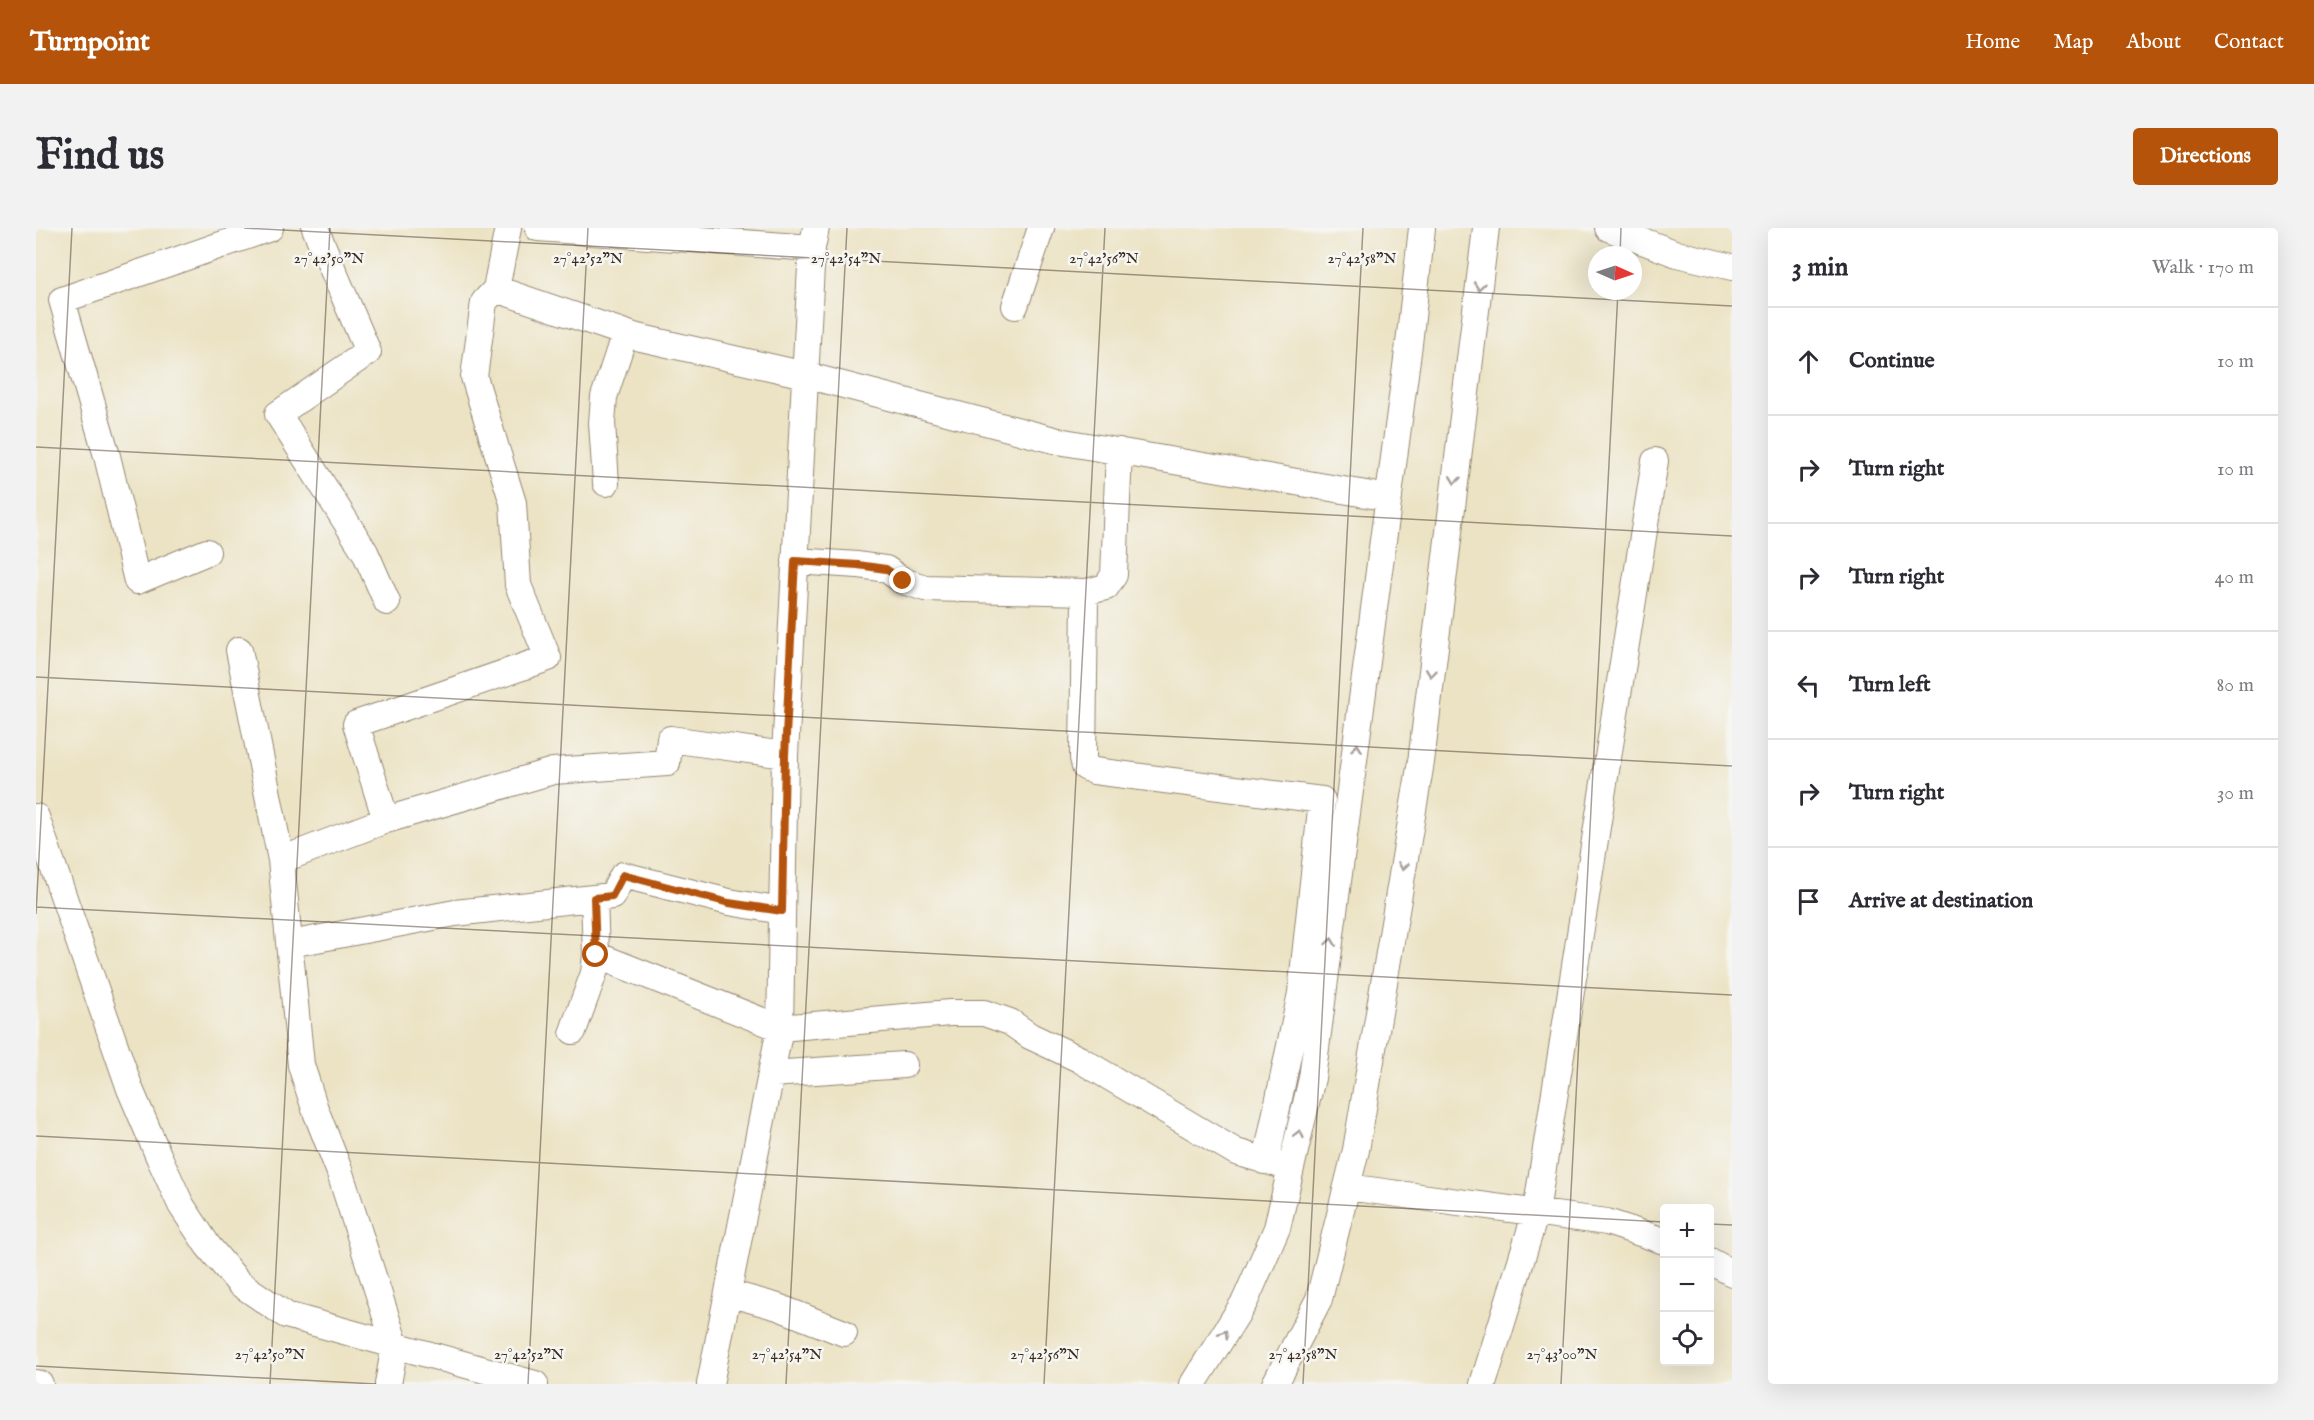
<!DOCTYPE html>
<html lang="en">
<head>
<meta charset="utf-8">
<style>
	body { margin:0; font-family:"IM FELL English",serif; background:#f2f2f3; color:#2b2b33 }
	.controls { position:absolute; right:18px; bottom:18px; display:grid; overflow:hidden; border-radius:6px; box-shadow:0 6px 24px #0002 }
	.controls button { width:54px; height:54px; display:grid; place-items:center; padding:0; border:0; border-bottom:2px solid #e1e1e2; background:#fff; color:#2b2b33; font:30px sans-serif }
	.compass { position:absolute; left:1552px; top:18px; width:54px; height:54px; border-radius:50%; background:#fff; box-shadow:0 6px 24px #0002; rotate:93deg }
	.stop { position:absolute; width:18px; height:18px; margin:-14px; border:4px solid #b45309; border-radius:50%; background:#fff }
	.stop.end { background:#b45309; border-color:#fff; box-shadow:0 2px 6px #0008 }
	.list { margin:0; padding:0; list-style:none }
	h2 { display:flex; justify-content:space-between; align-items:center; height:78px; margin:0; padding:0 24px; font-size:26px }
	h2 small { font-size:20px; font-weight:400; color:#7c7c81 }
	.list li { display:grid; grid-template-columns:39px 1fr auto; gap:18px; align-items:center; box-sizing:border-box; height:108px; padding:0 24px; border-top:2px solid #e1e1e2 }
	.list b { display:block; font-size:22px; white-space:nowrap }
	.list em { font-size:20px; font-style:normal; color:#7c7c81 }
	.icon { flex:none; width:33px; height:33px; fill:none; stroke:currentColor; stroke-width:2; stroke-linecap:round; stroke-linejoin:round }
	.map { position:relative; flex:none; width:1696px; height:1156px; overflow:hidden; border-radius:6px }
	header { display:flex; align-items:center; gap:36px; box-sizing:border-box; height:84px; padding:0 30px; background:#b45309; color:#fff }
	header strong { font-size:28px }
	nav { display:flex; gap:33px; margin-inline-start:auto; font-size:21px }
	.intro { display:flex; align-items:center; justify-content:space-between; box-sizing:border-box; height:144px; padding:0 36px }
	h1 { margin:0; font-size:42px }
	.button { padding:15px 27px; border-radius:6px; background:#b45309; color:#fff; font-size:21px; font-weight:700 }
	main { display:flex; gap:36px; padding:0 36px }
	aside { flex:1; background:#fff; border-radius:6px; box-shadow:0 6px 24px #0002 }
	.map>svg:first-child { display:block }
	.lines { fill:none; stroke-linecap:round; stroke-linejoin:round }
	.street-casing { stroke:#948671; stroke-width:28 }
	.street { stroke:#fff; stroke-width:26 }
	.oneway { stroke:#a79f9a }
	.route { stroke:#b45309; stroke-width:8 }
	.ticks { fill:none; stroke:#3b2a1e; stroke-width:1.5; stroke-opacity:0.45 }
	.ticks-label { font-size:15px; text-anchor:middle; fill:#3b2a1e; stroke:#f6f6f2; stroke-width:5; stroke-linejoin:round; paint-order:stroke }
</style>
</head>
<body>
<header>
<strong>Turnpoint</strong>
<nav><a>Home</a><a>Map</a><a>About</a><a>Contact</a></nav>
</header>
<div class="intro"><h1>Find us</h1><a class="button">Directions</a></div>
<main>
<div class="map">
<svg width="1696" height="1156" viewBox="0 0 1696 1156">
	<rect width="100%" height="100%" fill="#f6f6f2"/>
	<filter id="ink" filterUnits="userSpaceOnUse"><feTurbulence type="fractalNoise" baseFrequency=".0167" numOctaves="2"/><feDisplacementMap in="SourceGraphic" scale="12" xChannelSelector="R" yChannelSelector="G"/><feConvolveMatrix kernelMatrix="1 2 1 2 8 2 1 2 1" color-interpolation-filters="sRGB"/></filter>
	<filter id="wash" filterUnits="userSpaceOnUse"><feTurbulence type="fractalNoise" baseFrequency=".008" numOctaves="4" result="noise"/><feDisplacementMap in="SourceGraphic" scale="24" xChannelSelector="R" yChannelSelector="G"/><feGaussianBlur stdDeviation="1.35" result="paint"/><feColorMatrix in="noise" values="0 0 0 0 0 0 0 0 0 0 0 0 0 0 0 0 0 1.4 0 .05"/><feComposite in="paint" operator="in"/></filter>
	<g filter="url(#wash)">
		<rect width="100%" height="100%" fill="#ece3c4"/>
	</g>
	<g filter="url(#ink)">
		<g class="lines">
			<!-- street casing -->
			<g class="street-casing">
				<path id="street" d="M279,0L332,124L242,186L329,324L351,374
					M502,0L776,20
					M1572,0L1641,26L1696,39
					M460,61L601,109L769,147L1022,213L1353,270
					M979,78L1005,0
					M1083,223L1078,347L1070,359L1050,364L1049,370L1047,530L1049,539L1058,543L1286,572L1265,765L1233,918L1228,933
					M570,255L566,195L568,169L589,105
					M171,324L101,353L71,228L26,72L234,0
					M759,333L822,337L850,341L867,353L889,360L1050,364
					M203,422L245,632L265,837L279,881L303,942L359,1117L352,1156
					M0,589L94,861L123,929L145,977L172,1018L203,1055L250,1087L499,1156
					M350,592L320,496L512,430L482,357L477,275L438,149L448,74L460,61L472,0
					M245,632L350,592L517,543L631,535L634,511L749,527
					M254,716L419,685L576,668L587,647L693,674L746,683
					M560,727L744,800L914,785H948L974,794L994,808L1043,831L1200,924L1245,937
					M537,803L558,745L560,727L558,670
					M735,846L868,837
					M1311,959L1571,994L1628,1013
					M1674,1033L1696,1045
					M692,1065L742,1079L808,1105
					M0,1155L4,1156
					M674,1156L744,800L749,527L776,20L780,0
					M1157,1156L1209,1073L1241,1000L1276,850L1373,116L1386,0
					M1239,1156L1283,1071L1320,922L1385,534L1450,0
					M1447,1156L1500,984L1619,233"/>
			</g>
			<!-- street -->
			<use href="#street" class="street"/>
		</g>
		<!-- one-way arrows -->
		<defs><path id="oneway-chevron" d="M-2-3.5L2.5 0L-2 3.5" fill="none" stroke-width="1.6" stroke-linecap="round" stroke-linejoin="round" transform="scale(1.5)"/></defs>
		<g class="oneway">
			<use href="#oneway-chevron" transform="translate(1443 58) rotate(97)"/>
			<use href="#oneway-chevron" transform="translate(1419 252) rotate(97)"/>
			<use href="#oneway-chevron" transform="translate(1395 445) rotate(97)"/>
			<use href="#oneway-chevron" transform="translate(1321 520) rotate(-83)"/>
			<use href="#oneway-chevron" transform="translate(1367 638) rotate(99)"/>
			<use href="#oneway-chevron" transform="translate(1295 714) rotate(-82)"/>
			<use href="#oneway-chevron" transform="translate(1263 906) rotate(-77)"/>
			<use href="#oneway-chevron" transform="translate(1188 1106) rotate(-58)"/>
		</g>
	</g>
	<g class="lines" filter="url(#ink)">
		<!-- route -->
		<path class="route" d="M560,727L558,670L576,668L587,647L693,675L746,683L749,527L759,333L822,337L850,341L867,353"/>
	</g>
	<!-- ticks -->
	<path class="ticks" d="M208,0L1696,78M1584,27L1585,0M0,219L1696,308M0,449L1696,538M0,679L1696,767M0,686L36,0M0,908L1628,994M1674,996L1696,997M0,1138L340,1156M234,1156L294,0M492,1156L552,0M750,1156L811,0M1008,1156L1069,0M1267,1156L1327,0M1525,1156L1582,63"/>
	<g class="ticks-label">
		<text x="293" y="35">27°42'50"N</text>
		<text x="552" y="35">27°42'52"N</text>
		<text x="810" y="35">27°42'54"N</text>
		<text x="1068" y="35">27°42'56"N</text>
		<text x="1326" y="35">27°42'58"N</text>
		<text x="234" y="1131">27°42'50"N</text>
		<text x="493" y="1131">27°42'52"N</text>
		<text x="751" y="1131">27°42'54"N</text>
		<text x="1009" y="1131">27°42'56"N</text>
		<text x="1267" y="1131">27°42'58"N</text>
		<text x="1526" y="1131">27°43'00"N</text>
	</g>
</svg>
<div class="controls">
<button>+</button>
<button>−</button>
<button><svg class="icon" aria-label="locate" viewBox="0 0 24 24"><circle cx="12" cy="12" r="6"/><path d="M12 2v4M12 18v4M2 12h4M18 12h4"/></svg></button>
</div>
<svg class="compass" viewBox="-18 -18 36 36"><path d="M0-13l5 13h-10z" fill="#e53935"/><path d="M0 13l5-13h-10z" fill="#7c7c81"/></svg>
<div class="stop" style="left:560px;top:727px"></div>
<div class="stop end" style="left:867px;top:353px"></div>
</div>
<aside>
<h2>3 min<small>Walk · 170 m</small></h2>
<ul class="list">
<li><svg class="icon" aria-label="ahead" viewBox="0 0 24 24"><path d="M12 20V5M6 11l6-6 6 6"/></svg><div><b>Continue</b></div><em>10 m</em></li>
<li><svg class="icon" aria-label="right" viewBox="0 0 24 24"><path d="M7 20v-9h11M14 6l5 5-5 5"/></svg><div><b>Turn right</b></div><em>10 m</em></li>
<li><svg class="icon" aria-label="right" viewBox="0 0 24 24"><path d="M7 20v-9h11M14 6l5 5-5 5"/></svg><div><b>Turn right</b></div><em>40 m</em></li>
<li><svg class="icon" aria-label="left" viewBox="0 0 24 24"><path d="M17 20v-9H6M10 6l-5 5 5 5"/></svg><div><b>Turn left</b></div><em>80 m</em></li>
<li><svg class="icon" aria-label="right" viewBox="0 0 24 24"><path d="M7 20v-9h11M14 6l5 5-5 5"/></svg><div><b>Turn right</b></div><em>30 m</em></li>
<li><svg class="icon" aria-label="arrive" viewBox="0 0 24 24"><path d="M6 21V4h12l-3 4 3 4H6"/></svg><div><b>Arrive at destination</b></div></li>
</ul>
</aside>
</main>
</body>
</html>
